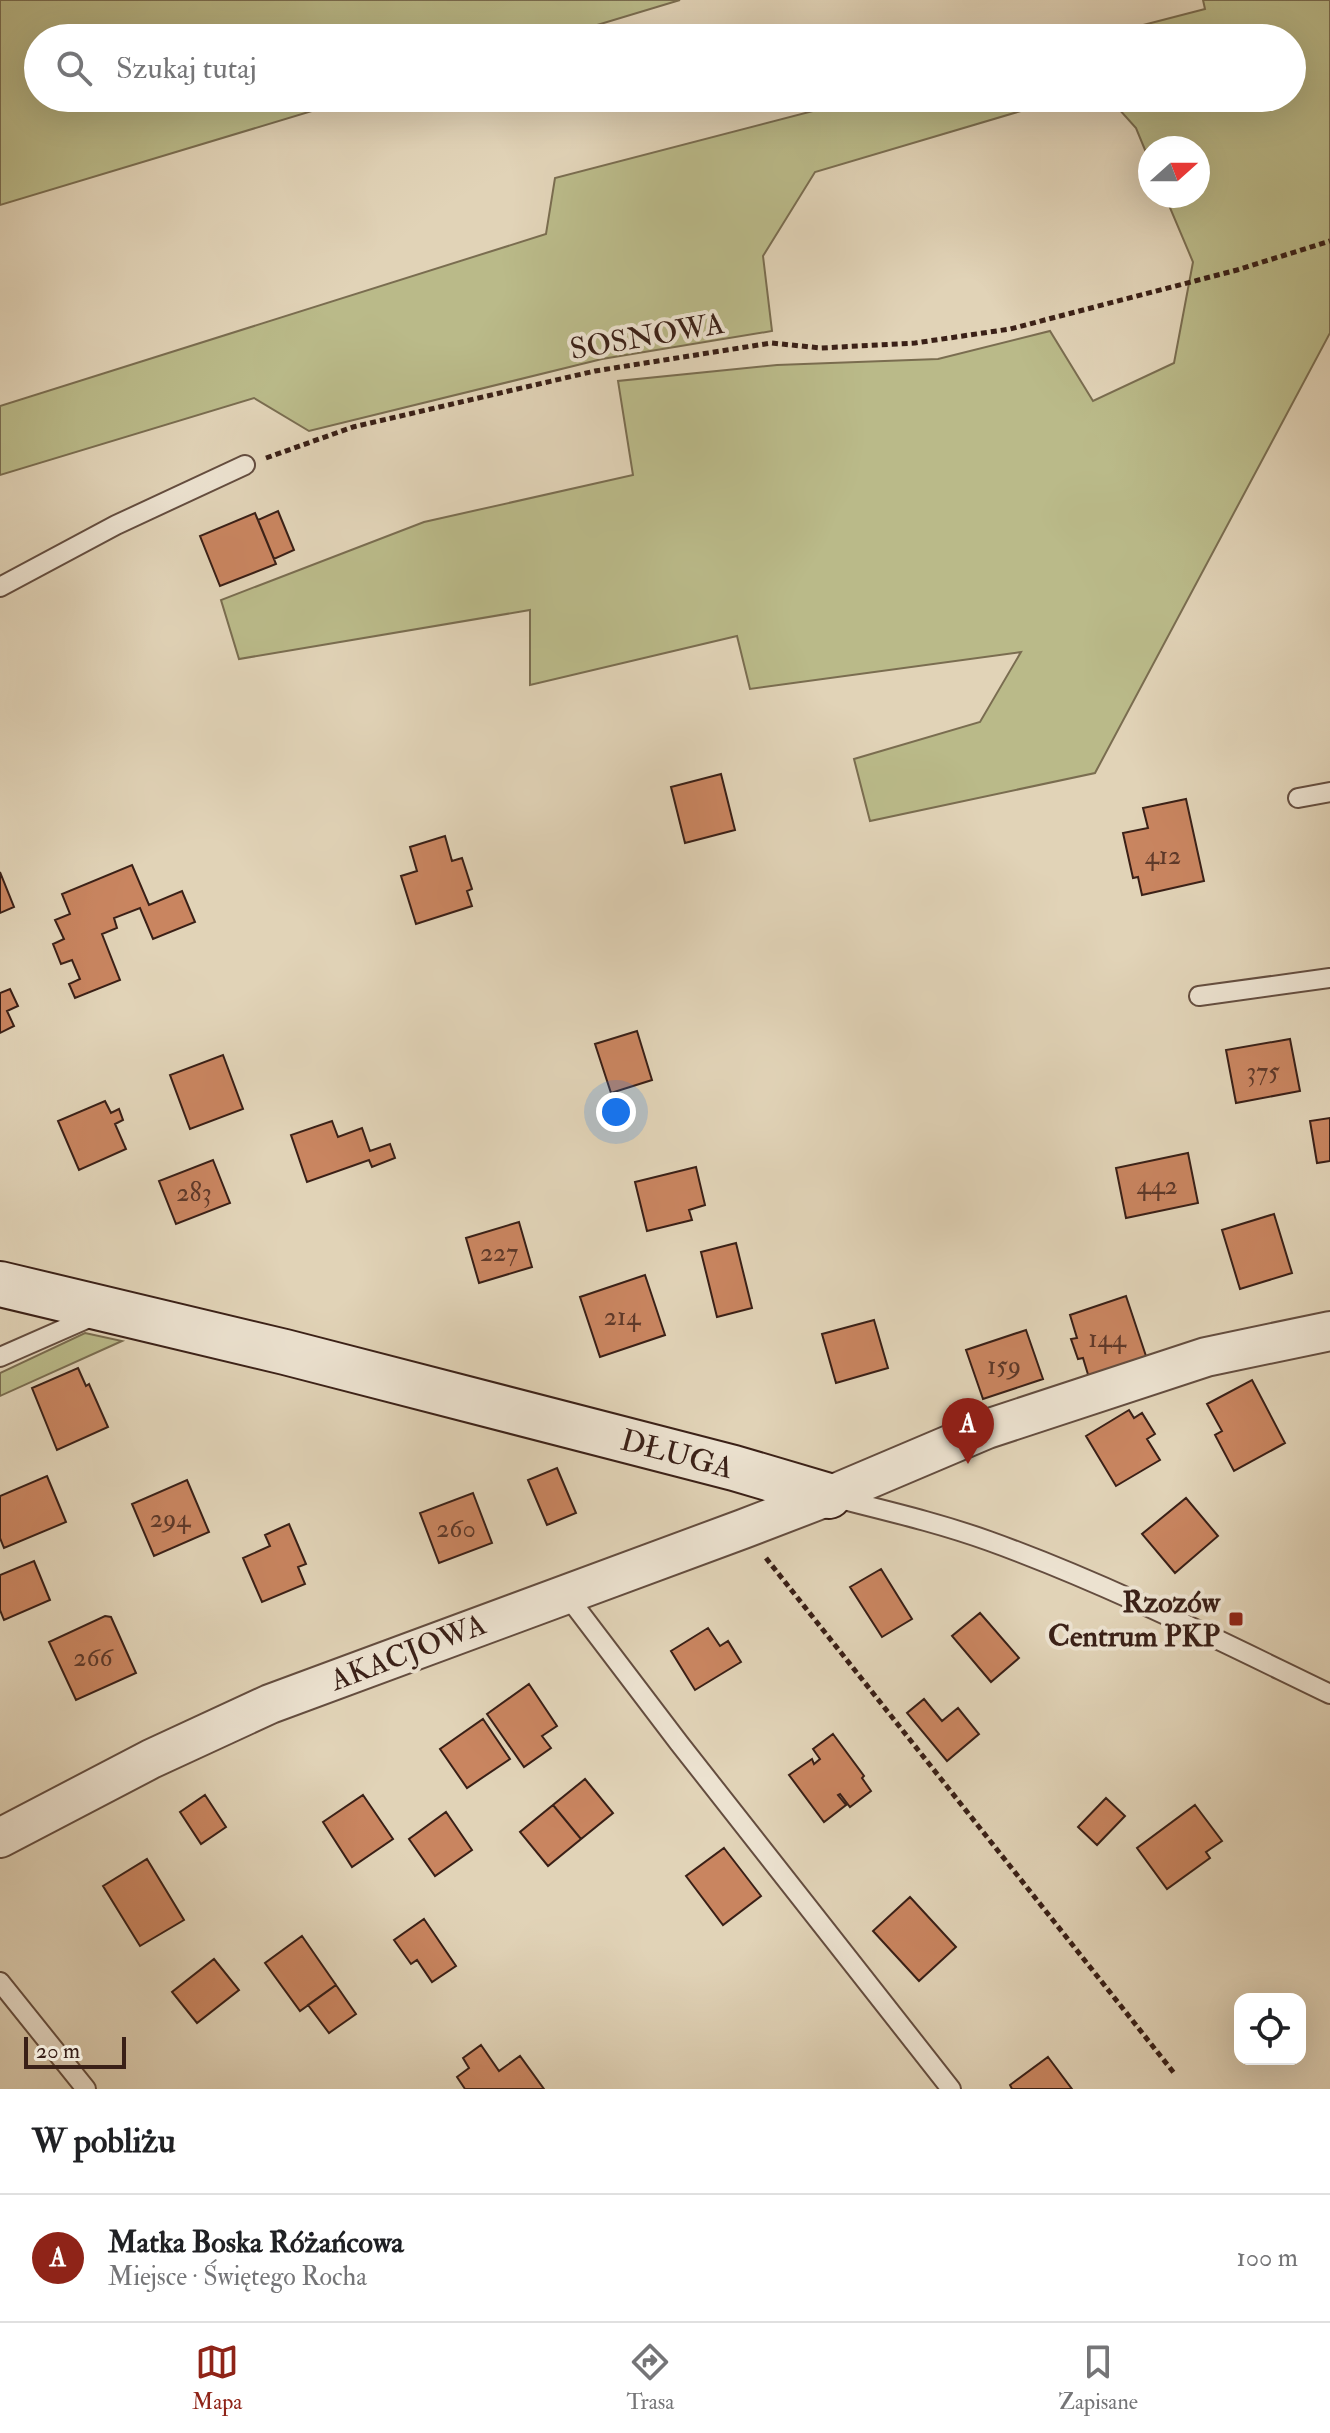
<!DOCTYPE html>
<html lang="pl">
<head>
<meta charset="utf-8">
<style>
	body { margin:0; font-family:"IM FELL Double Pica",serif; background:#f6f6f6; color:#202124 }
	.controls { position:absolute; right:24px; bottom:24px; display:grid; overflow:hidden; border-radius:16px; box-shadow:0 8px 32px #0002 }
	.controls button { width:72px; height:72px; display:grid; place-items:center; padding:0; border:0; border-bottom:2px solid #e0e0e0; background:#fff; color:#202124; font:40px sans-serif }
	.compass { position:absolute; left:1138px; top:136px; width:72px; height:72px; border-radius:50%; background:#fff; box-shadow:0 8px 32px #0002; rotate:69deg }
	.scale { position:absolute; left:24px; bottom:20px; width:102px; box-sizing:border-box; padding-left:8px; border:4px solid #3a2017; border-top:0; font-size:22px; line-height:28px; white-space:nowrap; color:#3a2017; -webkit-text-stroke:6px #ece2d0; paint-order:stroke }
	.you { position:absolute; left:616px; top:1112px; width:28px; height:28px; margin:-20px; border:6px solid #fff; border-radius:50%; background:#1a73e8; box-shadow:0 0 0 12px #1a73e833 }
	.badge { display:grid; place-items:center; width:52px; height:52px; border-radius:50%; background:#8f2418; color:#fff; font-size:26px; font-weight:700 }
	.pin { position:absolute; translate:-50% -66px; filter:drop-shadow(0 2px 4px #0008) }
	.pin::after { content:''; position:absolute; top:42px; width:28px; height:24px; background:inherit; clip-path:polygon(0 0,100% 0,50% 100%) }
	.list { margin:0; padding:0; list-style:none }
	h2 { display:flex; justify-content:space-between; align-items:center; height:104px; margin:0; padding:0 32px; font-size:34px }
	h2 small { font-size:26px; font-weight:400; color:#757577 }
	.list li { display:grid; grid-template-columns:52px 1fr auto; gap:24px; align-items:center; box-sizing:border-box; height:128px; padding:0 32px; border-top:2px solid #e0e0e0 }
	.list b { display:block; font-size:30px; white-space:nowrap }
	.list p { margin:0; font-size:26px; white-space:nowrap; color:#757577 }
	.list em { font-size:26px; font-style:normal; color:#757577 }
	.icon { flex:none; width:44px; height:44px; fill:none; stroke:currentColor; stroke-width:2; stroke-linecap:round; stroke-linejoin:round }
	.map { position:relative; flex:none; width:1330px; height:2089px; overflow:hidden }
	.search { position:absolute; background:#fff; box-shadow:0 8px 32px #0002; left:24px; right:24px; top:24px; height:88px; display:flex; align-items:center; gap:20px; box-sizing:border-box; padding:0 28px; border-radius:44px; color:#757577; font-size:30px }
	.sheet { height:232px; background:#fff }
	nav { display:flex; justify-content:space-around; align-items:center; box-sizing:border-box; height:112px; border-top:2px solid #e0e0e0; background:#fff; font-size:22px; color:#757577 }
	nav a { display:grid; justify-items:center; gap:4px }
	nav .on { color:#8f2418 }
	.map>svg:first-child { display:block }
	.green { fill:#baba89; stroke:#7a6d50; stroke-width:2 }
	.building { fill:#c98560; stroke:#3a2017; stroke-width:2 }
	.lines { fill:none; stroke-linecap:round; stroke-linejoin:round }
	.lane-casing { stroke:#644d3f; stroke-width:22 }
	.street-casing { stroke:#644d3f; stroke-width:42 }
	.secondary-casing { stroke:#3a2017; stroke-width:48 }
	.path { stroke:#3a2017; stroke-width:5; stroke-dasharray:6 4; stroke-linecap:butt }
	.lane { stroke:#ece2d0; stroke-width:18 }
	.street { stroke:#ece2d0; stroke-width:38 }
	.secondary { stroke:#ece2d0; stroke-width:44 }
	.poi-dot { fill:#8f2418; stroke:#ece2d0; stroke-width:3 }
	.labels { text-anchor:middle; stroke-width:8; stroke-linejoin:round; paint-order:stroke }
	.number-label { font-size:26px; fill:#5e3929 }
	.street-label { font-size:30px; fill:#3a2017; stroke:#ece2d0 }
	.poi-label { font-size:30px; font-weight:bold; fill:#3a2017; stroke:#ece2d0; text-anchor:end }
</style>
</head>
<body>
<div class="map">
<svg width="1330" height="2089" viewBox="0 0 1330 2089">
	<rect width="100%" height="100%" fill="#e1d3b7"/>
	<filter id="stains"><feTurbulence type="fractalNoise" baseFrequency=".0025" numOctaves="4"/><feColorMatrix values="0 0 0 0 .2 0 0 0 0 .09 0 0 0 0 .02 0 0 0 .5 -.17"/></filter>
	<radialGradient id="worn" r=".72"><stop offset=".6" stop-color="#630" stop-opacity="0"/><stop offset="1" stop-color="#630" stop-opacity=".3"/></radialGradient>
	<!-- green -->
	<path class="green" d="M0,0H680L554,38H38V98H355L0,205Z
		M1203,0H1330V333L1095,773L870,821L854,759L980,722L1021,652L750,689L737,636L530,685V610L239,659L221,600L424,522L633,475L618,381L777,365L938,359L1050,331L1093,401L1174,363L1193,262L1165,196H1198V148H1150V162L1136,128L1109,98H1292V38H1093L1205,9Z
		M863,98H1065L815,172L763,256L772,331L602,359L309,431L254,398L0,475V406L546,234L555,178Z
		M85,1333L122,1341L0,1396V1373Z"/>
	<!-- building -->
	<path class="building" d="M278,511L294,550L274,559L258,520Z
		M255,513L276,564L220,586L200,536Z
		M721,774L735,830L685,843L671,787Z
		M1186,799L1204,881L1142,895L1138,877L1133,878L1123,833L1148,828L1143,808Z
		M445,836L452,861L462,858L472,889L467,891L472,906L416,924L401,876L417,871L410,847Z
		M132,865L149,905L182,891L195,922L153,939L140,908L114,918L117,928L102,934L120,980L75,998L69,984L80,979L72,960L61,964L53,944L64,939L55,920L70,914L62,894Z
		M0,872L14,907L0,913Z
		M10,989L18,1006L7,1011L14,1026L0,1033V993Z
		M637,1031L652,1080L611,1093L595,1044Z
		M1290,1039L1300,1091L1236,1103L1226,1050Z
		M223,1055L243,1109L190,1129L170,1075Z
		M105,1101L111,1113L119,1109L123,1120L115,1124L126,1149L79,1170L58,1121Z
		M1330,1118V1161L1317,1163L1310,1121Z
		M332,1121L338,1137L362,1128L370,1151L390,1144L395,1158L372,1167L369,1160L307,1182L291,1135Z
		M1188,1153L1198,1203L1126,1218L1116,1168Z
		M213,1160L230,1203L176,1224L159,1181Z
		M696,1167L705,1205L689,1210L692,1220L647,1231L635,1182Z
		M1274,1214L1292,1273L1240,1289L1222,1230Z
		M519,1222L532,1267L479,1283L466,1238Z
		M736,1243L752,1308L717,1317L701,1252Z
		M645,1275L665,1335L600,1357L580,1297Z
		M1126,1296L1148,1362L1090,1381L1083,1358L1078,1359L1071,1339L1077,1338L1070,1315Z
		M874,1320L888,1368L836,1383L822,1334Z
		M1026,1330L1043,1379L983,1399L966,1350Z
		M78,1368L86,1386L89,1384L108,1427L57,1450L32,1388Z
		M1252,1380L1285,1443L1234,1471L1215,1435L1222,1431L1207,1404Z
		M1129,1410L1134,1418L1142,1413L1155,1434L1147,1439L1160,1460L1116,1486L1086,1436Z
		M557,1468L576,1513L547,1525L528,1480Z
		M47,1476L66,1522L4,1548L0,1538V1496Z
		M187,1480L209,1532L154,1556L132,1504Z
		M473,1493L492,1543L439,1563L420,1513Z
		M1186,1498L1218,1536L1175,1573L1142,1534Z
		M289,1524L306,1564L298,1567L305,1584L262,1602L243,1558L270,1546L265,1535Z
		M34,1561L50,1600L4,1620L0,1610V1575Z
		M881,1569L912,1619L882,1637L850,1587Z
		M980,1613L1019,1658L991,1682L952,1636Z
		M105,1616L111,1617L136,1673L76,1700L49,1642Z
		M708,1628L720,1646L728,1641L741,1662L695,1690L671,1651Z
		M529,1684L557,1726L542,1736L551,1748L524,1767L487,1714Z
		M924,1699L942,1721L958,1708L979,1734L947,1761L907,1713Z
		M483,1719L510,1759L467,1788L440,1749Z
		M833,1734L864,1776L862,1778L871,1791L850,1807L840,1794L838,1795L846,1805L824,1822L789,1775L812,1759L814,1764L820,1759L813,1749Z
		M585,1779L613,1813L581,1839L553,1805Z
		M205,1795L226,1827L201,1844L180,1812Z
		M363,1795L393,1839L352,1867L323,1822Z
		M1106,1798L1125,1816L1097,1845L1078,1827Z
		M553,1805L581,1839L548,1866L520,1832Z
		M1195,1805L1222,1841L1206,1852L1210,1858L1167,1889L1137,1848Z
		M446,1812L472,1850L435,1876L409,1839Z
		M724,1848L761,1896L723,1925L686,1876Z
		M147,1859L184,1920L140,1946L103,1886Z
		M910,1897L956,1947L919,1981L873,1931Z
		M424,1919L456,1966L432,1982L417,1960L411,1964L394,1940Z
		M302,1936L336,1985L300,2011L265,1963Z
		M214,1959L239,1990L197,2023L172,1992Z
		M336,1985L356,2014L329,2033L308,2005Z
		M481,2045L499,2071L520,2056L544,2089H465L457,2077L469,2068L463,2058Z
		M1048,2057L1072,2089H1012L1010,2085Z"/>
	<g class="lines">
		<!-- lane casing -->
		<g class="lane-casing">
			<path id="lane" d="M0,587L116,525L245,465
				M1298,798L1330,792
				M1199,996L1330,978
				M0,1357L98,1314
				M836,1498C887,1511 939,1523 989,1541C1106,1583 1218,1640 1330,1694
				M565,1593L679,1743L951,2089
				M0,1982L86,2089"/>
		</g>
		<!-- street casing -->
		<g class="street-casing">
			<path id="street" d="M0,1838L151,1759L270,1704L743,1529L829,1496L987,1429L1206,1357L1330,1331"/>
		</g>
		<!-- secondary casing -->
		<g class="secondary-casing">
			<path id="secondary" d="M0,1284L285,1352L734,1468L829,1496"/>
		</g>
		<!-- path -->
		<path class="path" d="M266,458L353,427L595,371L771,343L821,348L915,343L1010,329L1237,270L1330,241
			M766,1558L1174,2073"/>
		<!-- lane -->
		<use href="#lane" class="lane"/>
		<!-- street -->
		<use href="#street" class="street"/>
		<!-- secondary -->
		<use href="#secondary" class="secondary"/>
	</g>
	<!-- markers -->
	<rect class="poi-dot" x="1228" y="1611" width="16" height="16" rx="4"/>
	<g class="labels">
		<!-- number labels -->
		<g class="number-label">
			<text x="1163" y="864">412</text>
			<text x="1263" y="1080">375</text>
			<text x="1157" y="1194">442</text>
			<text x="194" y="1201">283</text>
			<text x="499" y="1261">227</text>
			<text x="622" y="1325">214</text>
			<text x="1107" y="1347">144</text>
			<text x="1004" y="1374">159</text>
			<text x="170" y="1527">294</text>
			<text x="456" y="1537">260</text>
			<text x="93" y="1666">266</text>
		</g>
		<!-- street labels -->
		<g class="street-label">
			<text transform="translate(647 336) rotate(-10)" y="10">SOSNOWA</text>
			<text transform="translate(677 1454) rotate(15)" y="10">DŁUGA</text>
			<text transform="translate(408 1652) rotate(-21)" y="10">AKACJOWA</text>
		</g>
		<!-- poi labels -->
		<g class="poi-label">
			<text x="1220" y="1612">Rzozów<tspan x="1220" dy="34">Centrum PKP</tspan></text>
		</g>
	</g>
	<rect width="100%" height="100%" filter="url(#stains)"/>
	<rect width="100%" height="100%" fill="url(#worn)"/>
</svg>
<div class="controls">
<button><svg class="icon" aria-label="locate" viewBox="0 0 24 24"><circle cx="12" cy="12" r="6"/><path d="M12 2v4M12 18v4M2 12h4M18 12h4"/></svg></button>
</div>
<svg class="compass" viewBox="-18 -18 36 36"><path d="M0-13l5 13h-10z" fill="#e53935"/><path d="M0 13l5-13h-10z" fill="#757577"/></svg>
<div class="scale">20 m</div>
<div class="you"></div>
<div class="pin badge" style="left:968px;top:1464px">A</div>
<div class="search"><svg class="icon" aria-label="search" viewBox="0 0 24 24"><circle cx="10" cy="10" r="6"/><path d="M15 15l6 6"/></svg>Szukaj tutaj</div>
</div>
<section class="sheet">
<h2>W pobliżu<small></small></h2>
<ul class="list">
<li><span class="badge">A</span><div><b>Matka Boska Różańcowa</b><p>Miejsce · Świętego Rocha</p></div><em>100 m</em></li>
</ul>
</section>
<nav>
<a class="on"><svg class="icon" aria-label="map" viewBox="0 0 24 24"><path d="M3 6l6-2 6 2 6-2v14l-6 2-6-2-6 2zM9 4v14M15 6v14"/></svg>Mapa</a>
<a><svg class="icon" aria-label="directions" viewBox="0 0 24 24"><path d="M12 3l9 9-9 9-9-9zM9 14v-3h6M13 9l2 2-2 2"/></svg>Trasa</a>
<a><svg class="icon" aria-label="saved" viewBox="0 0 24 24"><path d="M7 4h10v16l-5-4-5 4z"/></svg>Zapisane</a>
</nav>
</body>
</html>
